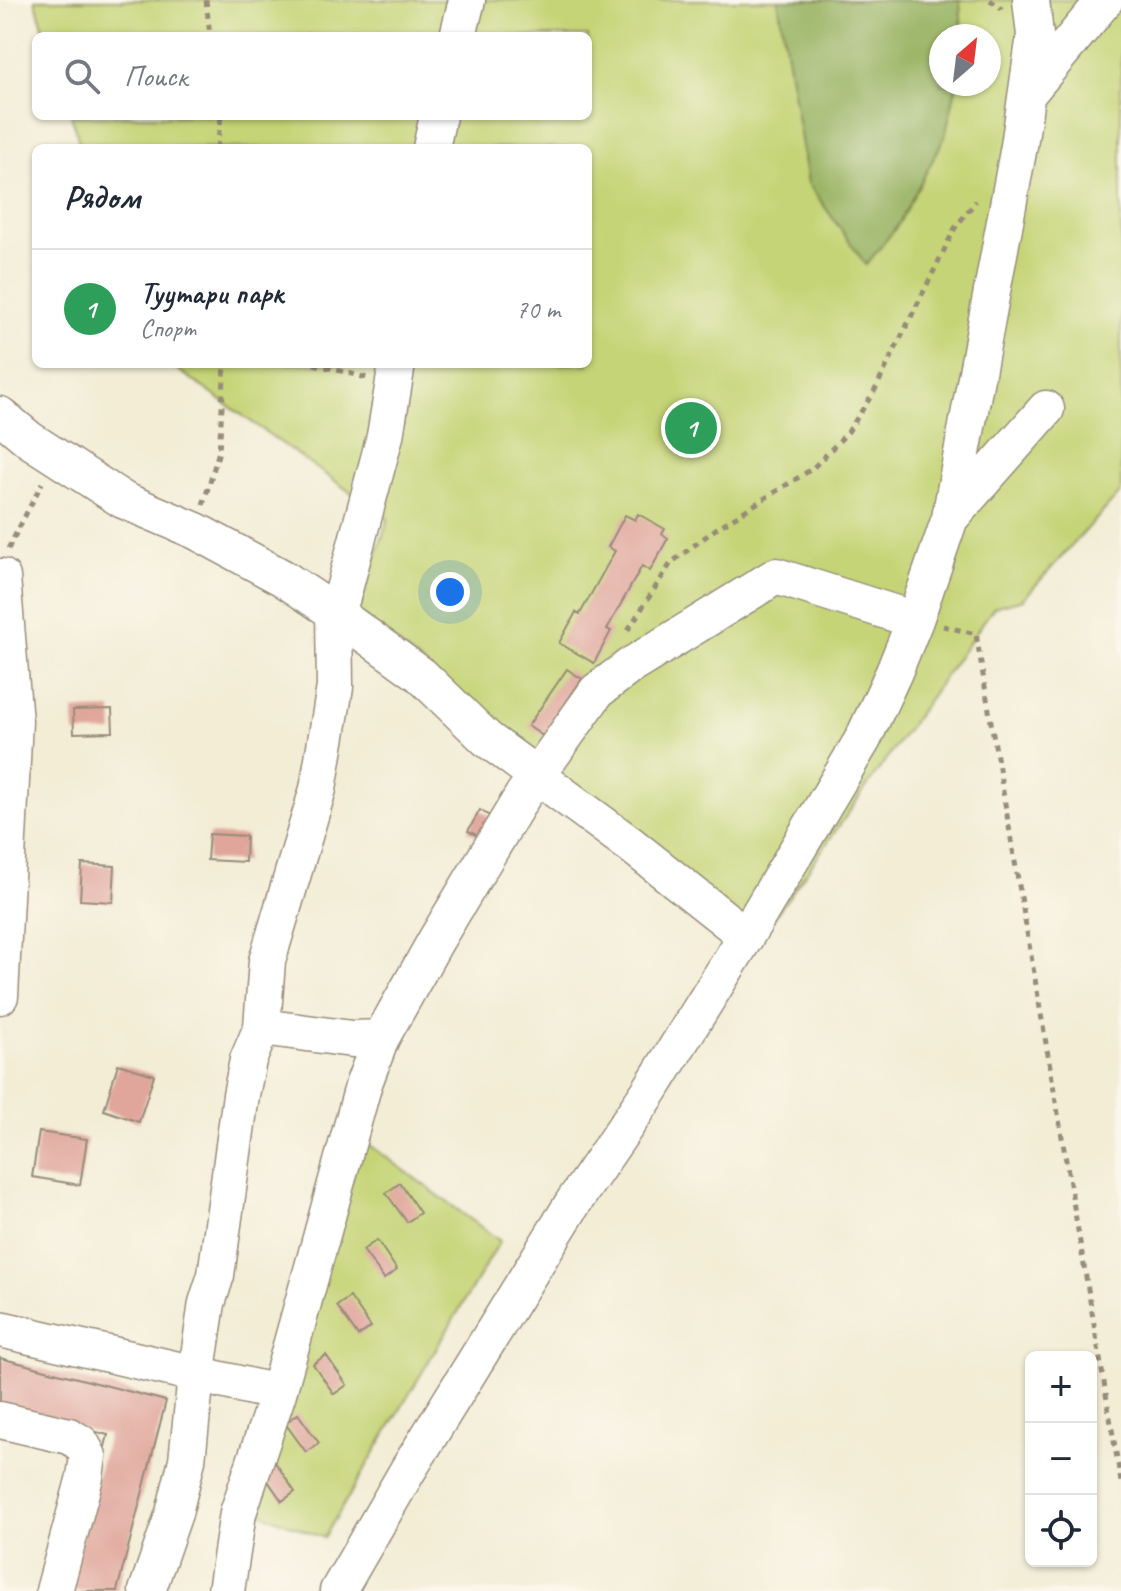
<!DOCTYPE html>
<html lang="ru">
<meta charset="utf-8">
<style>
:root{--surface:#fff;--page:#f2f2f3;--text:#1f2937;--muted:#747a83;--line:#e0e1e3;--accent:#1f6fb2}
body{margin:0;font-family:Caveat,sans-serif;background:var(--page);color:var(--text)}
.controls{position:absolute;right:24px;bottom:24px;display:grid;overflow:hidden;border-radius:12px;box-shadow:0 2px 6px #0004}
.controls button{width:72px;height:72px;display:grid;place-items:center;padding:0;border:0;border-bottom:2px solid var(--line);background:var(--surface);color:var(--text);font:40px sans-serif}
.compass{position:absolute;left:929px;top:24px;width:72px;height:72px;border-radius:50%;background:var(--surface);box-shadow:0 2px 6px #0004;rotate:28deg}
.you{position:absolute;left:450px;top:592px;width:28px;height:28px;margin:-20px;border:6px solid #fff;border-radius:50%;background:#1a73e8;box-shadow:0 0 0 12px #1a73e833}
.badge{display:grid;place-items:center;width:52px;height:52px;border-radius:50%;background:var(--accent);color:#fff;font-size:26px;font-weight:700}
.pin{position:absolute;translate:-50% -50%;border:4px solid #fff;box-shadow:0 2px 8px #0006}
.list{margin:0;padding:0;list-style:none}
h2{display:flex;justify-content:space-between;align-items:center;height:104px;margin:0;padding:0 32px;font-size:34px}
h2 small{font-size:26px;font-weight:400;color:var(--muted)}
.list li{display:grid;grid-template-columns:52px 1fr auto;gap:24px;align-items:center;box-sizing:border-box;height:120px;padding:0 32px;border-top:2px solid var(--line)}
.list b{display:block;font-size:30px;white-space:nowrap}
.list p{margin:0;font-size:26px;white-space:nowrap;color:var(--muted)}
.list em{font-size:26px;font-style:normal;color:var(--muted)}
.icon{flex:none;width:44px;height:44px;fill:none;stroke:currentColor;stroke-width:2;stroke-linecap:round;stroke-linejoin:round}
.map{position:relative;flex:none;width:1121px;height:1591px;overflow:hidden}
.search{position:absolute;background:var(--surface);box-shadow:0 2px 6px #0004;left:32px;top:32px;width:560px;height:88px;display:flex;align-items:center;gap:20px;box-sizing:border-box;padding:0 28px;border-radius:12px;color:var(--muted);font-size:30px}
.panel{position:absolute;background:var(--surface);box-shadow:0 2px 6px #0004;left:32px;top:144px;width:560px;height:224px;border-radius:12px}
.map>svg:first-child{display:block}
.green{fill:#c5d476;stroke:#807f4a;stroke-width:2;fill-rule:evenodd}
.forest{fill:#9cb667;stroke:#6c7042;stroke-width:2}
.building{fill:#e0a69b}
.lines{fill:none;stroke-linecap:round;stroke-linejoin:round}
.minor-casing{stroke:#978c7a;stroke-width:39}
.path{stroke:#978c7a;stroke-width:5;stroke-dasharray:6 6;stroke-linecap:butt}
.minor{stroke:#fff;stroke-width:36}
</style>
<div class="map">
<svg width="1121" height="1591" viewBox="0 0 1121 1591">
<rect width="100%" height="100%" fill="#fbf7ec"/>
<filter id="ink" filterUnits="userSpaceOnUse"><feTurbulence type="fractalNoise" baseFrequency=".0125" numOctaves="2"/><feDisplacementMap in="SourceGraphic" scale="16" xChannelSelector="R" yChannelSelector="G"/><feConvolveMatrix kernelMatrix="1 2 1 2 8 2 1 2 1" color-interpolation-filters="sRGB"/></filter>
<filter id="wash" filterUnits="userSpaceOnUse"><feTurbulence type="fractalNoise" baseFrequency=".006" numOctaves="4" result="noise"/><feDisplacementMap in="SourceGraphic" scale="32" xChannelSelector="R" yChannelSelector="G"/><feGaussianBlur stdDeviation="1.8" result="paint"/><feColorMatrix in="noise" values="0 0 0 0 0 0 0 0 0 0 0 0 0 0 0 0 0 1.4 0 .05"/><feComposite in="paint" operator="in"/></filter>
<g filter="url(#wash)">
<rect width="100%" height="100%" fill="#f3edd6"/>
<!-- green -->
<path class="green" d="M35 0H1121V492L1023 599 994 607 761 936 358 612 388 519 170 364H588V148H81L71 116H588V36H46ZM941 36H989V84H941Z
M359 1137 500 1241 324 1538 248 1508Z"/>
<!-- forest -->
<path class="forest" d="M778 0H960L962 36H941V84H957L945 137 898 225 866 265 808 183Z"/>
<g id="blocks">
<!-- building -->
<path class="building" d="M638 514 665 529 662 534 668 538 650 571 642 566 607 629 611 631 594 663 559 643 576 612 580 614 615 551 608 547 625 515 635 520Z
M567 669 582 679 543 736 528 726Z
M112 709 113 732 74 733 73 710Z
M480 810 491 817 480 837 468 831Z
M209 834 246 836 245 862 207 860Z
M82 864 115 866 113 902 80 900Z
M118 1064 154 1075 139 1122 104 1110Z
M39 1132 87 1139 80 1185 32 1177Z
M400 1183 420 1213 407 1222 386 1193Z
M377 1240 397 1270 384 1279 363 1250Z
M350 1297 371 1327 358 1336 337 1306Z
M326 1355 347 1385 334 1394 313 1364Z
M0 1358 166 1401 117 1591H67L108 1435 0 1407Z
M298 1414 319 1443 306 1452 285 1423Z
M275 1462 295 1492 282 1501 261 1471Z"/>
</g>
</g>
<g filter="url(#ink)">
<use href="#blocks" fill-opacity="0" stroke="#978c7a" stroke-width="2"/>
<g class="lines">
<!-- minor casing -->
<g class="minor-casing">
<path id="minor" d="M458 36 467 0
M1027 94 1105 0
M431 148 438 116
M0 415 30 440 123 500 196 531 283 578 334 612 421 675 487 739 631 845 746 936
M950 518 1046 409
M0 996 14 721 2 577
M262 1027 352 1039 381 1038
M0 1329 278 1393
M0 1420 69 1436 81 1443 88 1456 85 1477 54 1591
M147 1591 174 1513 187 1460 196 1376 207 1303 216 1275 241 1095 248 1060 262 1027 267 961 318 789 335 687 334 612 342 597 385 436 397 364
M226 1591 238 1513 278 1393 364 1083 381 1038 436 940 523 795 597 691 630 666 776 576 915 620
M338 1591 408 1470 573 1203 649 1092 746 936 863 739 894 672 915 620 950 518 1019 146 1035 35 1031 0"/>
</g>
<!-- path -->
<path class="path" d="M206 0 210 36
M990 0 1002 9
M217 148 221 116
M314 364 367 378
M203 505 219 451 225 364
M8 549 42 483
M943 626 976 634 1121 1482
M628 630 671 563 717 528 812 469 848 432 875 390 955 228 976 201"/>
<!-- minor -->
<use href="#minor" class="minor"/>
</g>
</g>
</svg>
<div class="controls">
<button>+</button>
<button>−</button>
<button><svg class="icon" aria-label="locate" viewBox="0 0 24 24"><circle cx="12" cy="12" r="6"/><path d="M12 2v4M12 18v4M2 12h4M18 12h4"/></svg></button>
</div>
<svg class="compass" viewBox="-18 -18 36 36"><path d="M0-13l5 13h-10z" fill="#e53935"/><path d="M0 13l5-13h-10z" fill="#747a83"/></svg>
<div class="you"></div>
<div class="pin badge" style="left:691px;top:428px;background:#2e9e5b">1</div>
<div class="search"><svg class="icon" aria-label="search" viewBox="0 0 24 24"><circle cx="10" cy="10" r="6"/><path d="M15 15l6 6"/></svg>Поиск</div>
<section class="panel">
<h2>Рядом<small></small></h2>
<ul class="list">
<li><span class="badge" style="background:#2e9e5b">1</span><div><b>Туутари парк</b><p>Спорт</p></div><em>70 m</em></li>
</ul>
</section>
</div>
